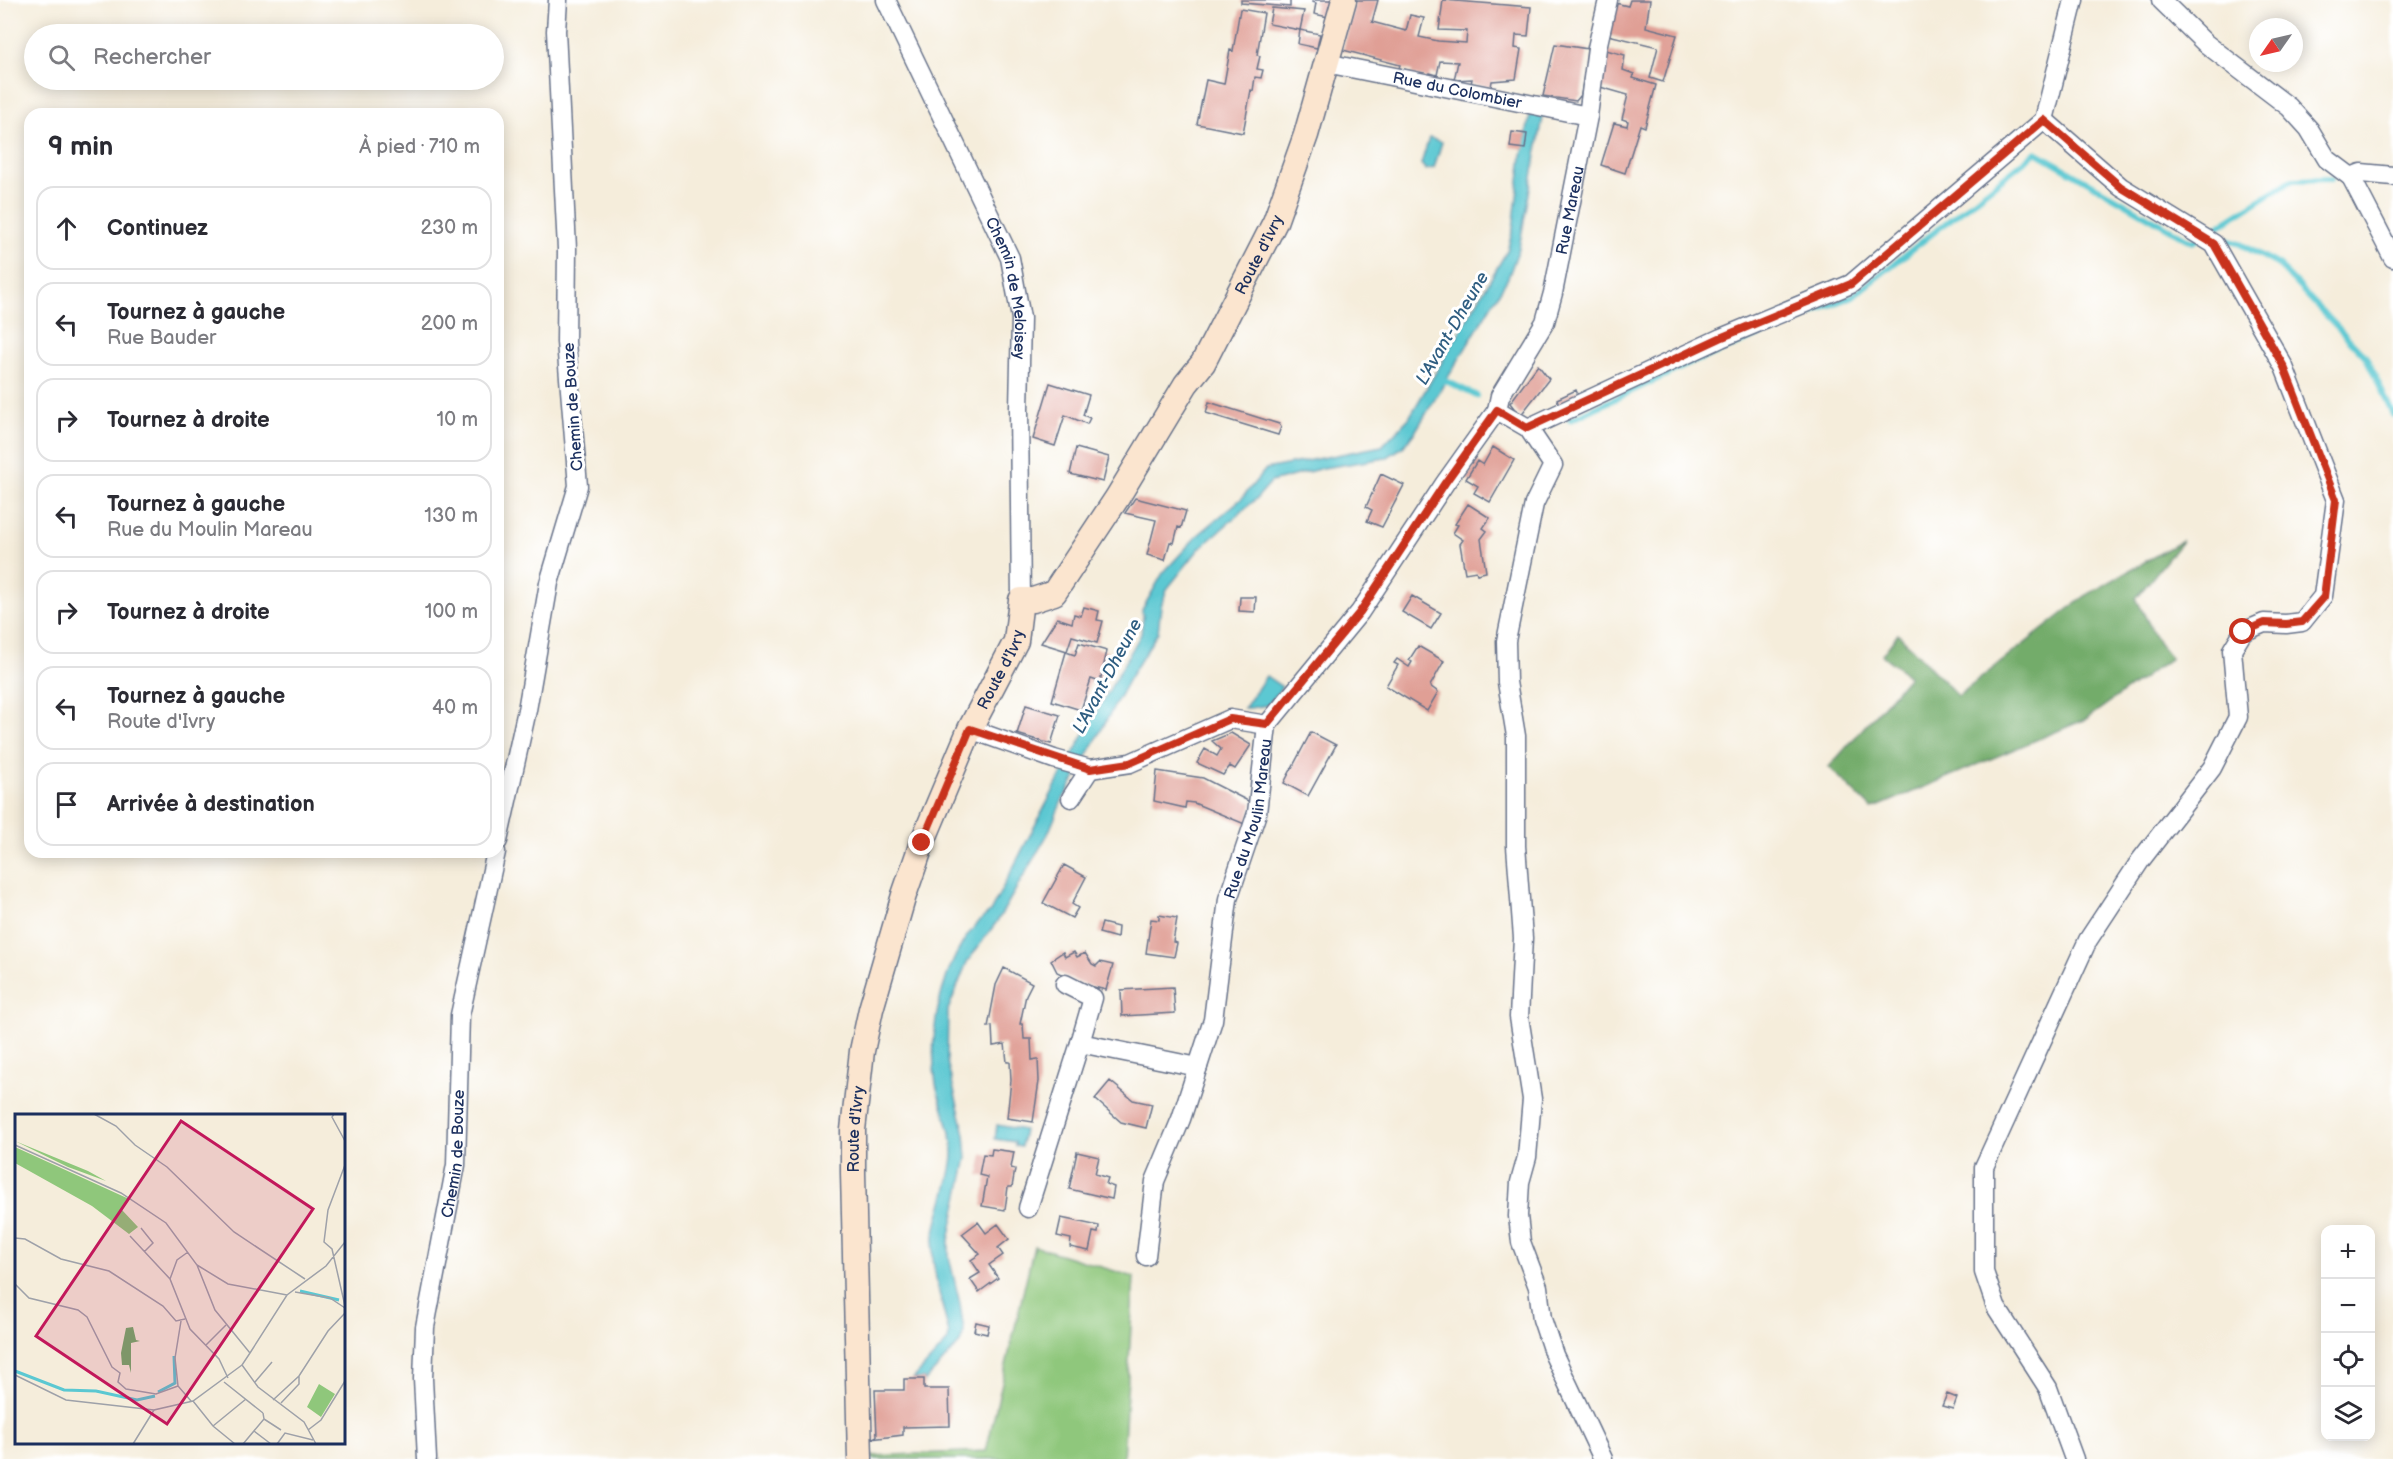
<!DOCTYPE html>
<html lang="fr">
<meta charset="utf-8">
<style>
:root{--surface:#fff;--page:#f2f2f3;--text:#2b2b33;--muted:#7c7c81;--line:#e1e1e2}
body{margin:0;font-family:"Balsamiq Sans",sans-serif;background:var(--page);color:var(--text)}
.controls{position:absolute;right:18px;bottom:18px;display:grid;overflow:hidden;border-radius:12px;box-shadow:0 3px 15px #0003}
.controls button{width:54px;height:54px;display:grid;place-items:center;padding:0;border:0;border-bottom:2px solid var(--line);background:var(--surface);color:var(--text);font:30px sans-serif}
.compass{position:absolute;left:2249px;top:18px;width:54px;height:54px;border-radius:50%;background:var(--surface);box-shadow:0 3px 15px #0003;rotate:236deg}
.stop{position:absolute;width:18px;height:18px;margin:-14px;border:4px solid #c8321e;border-radius:50%;background:#fff}
.stop.end{background:#c8321e;border-color:#fff;box-shadow:0 2px 6px #0008}
.list{margin:0;padding:0;list-style:none}
h2{display:flex;justify-content:space-between;align-items:center;height:78px;margin:0;padding:0 24px;font-size:26px}
h2 small{font-size:20px;font-weight:400;color:var(--muted)}
.list li{display:grid;grid-template-columns:39px 1fr auto;gap:18px;align-items:center;box-sizing:border-box;height:84px;margin:0 12px 12px;padding:0 12px;border:2px solid var(--line);border-radius:18px}
.list b{display:block;font-size:22px;white-space:nowrap}
.list p{margin:0;font-size:20px;white-space:nowrap;color:var(--muted)}
.list em{font-size:20px;font-style:normal;color:var(--muted)}
.icon{flex:none;width:33px;height:33px;fill:none;stroke:currentColor;stroke-width:2;stroke-linecap:round;stroke-linejoin:round}
.map{position:relative;flex:none;width:2393px;height:1459px;overflow:hidden}
.search{position:absolute;background:var(--surface);box-shadow:0 3px 15px #0003;left:24px;top:24px;width:480px;height:66px;display:flex;align-items:center;gap:15px;box-sizing:border-box;padding:0 21px;border-radius:33px;color:var(--muted);font-size:22px}
.panel{position:absolute;background:var(--surface);box-shadow:0 3px 15px #0003;left:24px;top:108px;width:480px;height:750px;border-radius:18px}
.map>svg:first-child{display:block}
.green{fill:#8fc77b;stroke:#557b6c;stroke-width:1.5}
.forest{fill:#73ac6b;stroke:#476e64;stroke-width:1.5}
.water{fill:#5bc8d2;stroke:#3b7c98;stroke-width:1.5}
.lines{fill:none;stroke-linecap:round;stroke-linejoin:round}
.stream{stroke:#5bc8d2;stroke-width:6}
.building{fill:#e09f95}
.minor-casing{stroke:#67728a;stroke-width:21}
.secondary-casing{stroke:#67728a;stroke-width:27}
.minor{stroke:#fff;stroke-width:18}
.secondary{stroke:#fbe5cf;stroke-width:24}
.route{stroke:#c8321e;stroke-width:8}
.labels{text-anchor:middle;stroke-width:6;stroke-linejoin:round;paint-order:stroke}
.street-label{font-size:16px;fill:#1b2f5e;stroke:#fff}
.water-label{font-size:18px;font-style:italic;fill:#2e5d81;stroke:#fff}
.inset-river{fill:none;stroke:#5bc8d2;stroke-width:3}
.inset-road{fill:none;stroke:#9ea1a9;stroke-width:1.5}
.view{fill:#c2185b;fill-opacity:0.15;stroke:#c2185b;stroke-width:3}
.inset-edge{fill:none;stroke:#1b2f5e;stroke-width:3}
</style>
<div class="map">
<svg width="2393" height="1459" viewBox="0 0 2393 1459">
<rect width="100%" height="100%" fill="#fff"/>
<filter id="ink" filterUnits="userSpaceOnUse"><feTurbulence type="fractalNoise" baseFrequency=".0167" numOctaves="2"/><feDisplacementMap in="SourceGraphic" scale="12" xChannelSelector="R" yChannelSelector="G"/><feConvolveMatrix kernelMatrix="1 2 1 2 8 2 1 2 1" color-interpolation-filters="sRGB"/></filter>
<filter id="wash" filterUnits="userSpaceOnUse"><feTurbulence type="fractalNoise" baseFrequency=".008" numOctaves="4" result="noise"/><feDisplacementMap in="SourceGraphic" scale="24" xChannelSelector="R" yChannelSelector="G"/><feGaussianBlur stdDeviation="1.35" result="paint"/><feColorMatrix in="noise" values="0 0 0 0 0 0 0 0 0 0 0 0 0 0 0 0 0 1.4 0 .05"/><feComposite in="paint" operator="in"/></filter>
<g filter="url(#wash)">
<rect width="100%" height="100%" fill="#f5eddb"/>
<!-- green -->
<path class="green" d="M1034 1246 1134 1277 1123 1459H873L872 1456 986 1451Z"/>
<!-- forest -->
<path class="forest" d="M2183 540 2136 598 2159 644 2171 658 2086 719 1872 809 1829 767 1909 676 1882 655 1898 634 1958 696 2085 596Z"/>
<!-- water -->
<path class="water" d="M1531 110 1544 112 1519 248 1508 278 1415 432 1403 447 1386 458 1323 468 1271 482 1256 499 1199 549 1167 589 1161 606 1158 632 1129 679 1085 760 1070 759 1141 634 1143 618 1142 610 1163 573 1197 536 1242 498 1266 469 1382 446 1409 418 1507 251 1513 229 1522 156Z
M1429 138 1442 142 1434 168 1426 170 1421 164Z
M1266 676 1282 687 1268 705 1244 709Z
M1064 770 1077 775 1061 803 1048 834 998 920 967 962 948 1010 947 1062 965 1134 967 1158 949 1240V1257L960 1304 964 1332 960 1343 924 1382V1379H913L948 1341 949 1334C944 1310 935 1283 933 1258 931 1224 951 1189 953 1155 954 1136 940 1103 936 1084 926 1030 945 946 990 912Z
M997 1125 1024 1130 1021 1147 1015 1146V1142L995 1139Z"/>
<g class="lines">
<!-- stream -->
<path class="stream" d="M2209 232 2292 180 2331 179
M2215 239 2221 238 2240 244 2277 264 2366 357 2393 415
M1440 378 1477 396
M1570 420 1691 363 1853 296 2036 152 2192 242 2198 239"/>
</g>
<g id="blocks">
<!-- building -->
<path class="building" d="M1241 0H1290V7L1241 3Z
M1313 0H1338L1333 18 1314 14 1316 3 1312 2Z
M1355 0H1378L1372 22 1406 31 1410 15 1424 18 1419 37 1438 41 1466 43 1467 31 1439 30 1443 0 1531 7 1528 36 1516 35 1515 48 1521 49 1516 79 1492 81 1491 87 1471 84 1472 79 1454 80 1458 62 1440 61 1437 75 1430 73 1429 79 1412 75V71L1399 68 1400 65 1343 50Z
M1630 0H1650L1646 27 1677 35 1663 82 1650 78 1658 47 1608 35 1615 3 1628 6Z
M1272 8 1304 11 1300 30 1269 24Z
M1240 9 1264 13 1257 55 1260 56 1257 69 1263 70 1261 78 1255 77 1253 91 1251 90 1243 133 1197 124 1206 80 1224 84 1230 50 1233 51Z
M1300 30 1320 34 1317 48 1298 44Z
M1555 44 1588 49 1581 95 1576 101 1543 96Z
M1606 50 1625 55 1623 70 1634 74 1633 78 1656 85 1645 127 1640 125 1625 173 1601 165 1614 123 1627 126 1628 121 1622 119 1628 95 1600 87Z
M1512 132 1527 134 1525 149 1510 147Z
M1538 365 1549 379 1520 416 1510 403Z
M1050 383 1089 395 1083 415 1090 418 1087 424 1065 415 1055 446 1033 439Z
M1576 390 1580 400 1561 409 1557 399Z
M1209 402 1279 424 1281 427 1278 435 1206 413Z
M1493 447 1514 460 1490 502 1474 493 1478 486 1466 479 1477 461 1483 465Z
M1076 448 1109 457 1103 482 1070 474Z
M1381 474 1404 485 1382 527 1367 521 1372 510 1366 507Z
M1135 498 1186 511 1181 528 1178 527 1174 543 1170 542 1165 560 1147 555 1156 520 1125 513Z
M1468 504 1490 518 1483 528 1487 531 1481 539 1486 572 1477 574 1476 571 1465 573 1460 544 1463 540 1453 533 1458 525 1455 524Z
M1412 596 1441 613 1431 629 1402 612Z
M1240 597H1256L1255 612 1239 611Z
M1084 607 1099 611 1097 620 1103 621 1097 643 1072 636 1067 651 1041 643 1057 618 1072 623 1074 614 1081 616Z
M1079 643 1107 651 1100 682 1091 679 1081 710 1052 701 1066 652 1075 655Z
M1418 646 1444 661 1430 686 1438 692 1427 711 1386 686 1398 665 1394 663 1397 659 1409 667 1412 662 1409 660Z
M1026 705 1060 715 1051 744 1017 734Z
M1311 732 1336 745 1308 796 1284 783Z
M1231 733 1251 745 1235 769 1230 766 1223 775 1197 763 1205 749 1217 756 1221 749 1212 741Z
M1157 771 1203 778 1252 803 1247 825 1194 803 1186 802 1185 808 1154 801Z
M1064 865 1086 877 1072 904 1078 908 1072 918 1043 903Z
M1159 915 1177 918 1173 942 1177 943 1174 957 1146 953 1151 919 1159 920Z
M1102 923 1118 927 1117 938 1099 933Z
M1063 952 1065 957 1074 952 1077 957 1085 953 1092 964 1096 966 1100 962 1113 965 1106 990 1082 984 1057 972 1051 960Z
M1004 968 1032 983 1026 995 1020 1024H1023L1024 1039H1031L1032 1060 1038 1059 1039 1081 1033 1122 1007 1118 1011 1080 1010 1062H1007L1005 1044 993 1046 992 1026 988 1027 996 985Z
M1173 987 1175 1013 1122 1016 1121 990Z
M1110 1081 1133 1100 1152 1104 1146 1128 1121 1122 1095 1099Z
M992 1149 1014 1152 1011 1168 1015 1169 1012 1187H1008L1005 1210 982 1206 987 1177 979 1175 983 1154 991 1155Z
M1077 1152 1099 1157 1095 1174 1108 1178 1106 1184 1114 1187 1112 1199 1069 1189Z
M1061 1218 1099 1226 1098 1233 1093 1232 1089 1251 1070 1247 1071 1239 1057 1236Z
M978 1222 986 1233 998 1224 1009 1239 998 1248 1003 1255 989 1265 998 1278 979 1292 970 1279 980 1273 971 1260 980 1254 962 1234Z
M976 1322 989 1325 987 1334 974 1331Z
M904 1379H924V1389H949L950 1426 903 1427V1435L871 1439 877 1436 875 1390H904Z
M1947 1394 1957 1398 1953 1409 1942 1406Z"/>
</g>
</g>
<g filter="url(#ink)">
<use href="#blocks" fill-opacity="0" stroke="#67728a" stroke-width="1.5"/>
<g class="lines">
<!-- minor casing -->
<g class="minor-casing">
<g id="minor">
<path id="s1" d="M886 0 1010 258 1021 318 1019 409 1021 600"/>
<path d="M2161 0 2205 43 2289 107 2309 129 2327 159 2351 177 2361 173 2393 176"/>
<path id="s2" d="M1326 63 1588 116"/>
<path d="M2044 120 2121 187 2214 244 2284 367 2336 500 2323 596 2302 622 2286 624 2264 623 2243 632 2232 650 2238 717 2212 768 2140 861 2088 940 1984 1167V1272L1996 1307 2048 1388 2074 1459"/>
<path d="M2351 177 2393 258"/>
<path d="M1497 410 1528 428 1553 465 1534 504 1506 641 1507 682 1516 736V846L1523 938 1519 1017 1532 1099 1527 1157 1520 1182 1518 1216 1521 1242 1538 1287 1542 1319 1554 1355 1603 1459"/>
<path d="M1528 428 1721 338 1851 284 2044 120 2074 0"/>
<path d="M970 729 1054 759 1090 769 1130 763 1230 719 1267 725"/>
<path d="M1071 798 1090 769"/>
<path d="M498 841 527 710 549 583 578 486 566 342 567 249 556 31 558 0"/>
<path d="M1065 984 1093 998 1080 1043"/>
<path d="M1028 1208 1080 1043 1198 1067"/>
<path id="s3" d="M1146 1256 1155 1181 1181 1119 1213 1020 1228 899 1257 813 1267 725 1360 612 1445 483 1497 410 1500 396 1545 322 1553 293 1588 116 1597 48 1608 0"/>
<path id="s4" d="M427 1459 423 1379 425 1327 456 1165 460 1015 496 852"/>
</g>
</g>
<!-- secondary casing -->
<g class="secondary-casing">
<g id="secondary">
<path id="s5" d="M860 1459 853 1173V1130L862 1051 871 1009 904 895 922 843 970 729 1016 641 1021 600H1033L1054 593 1117 498 1186 384 1203 363 1275 222 1306 135 1344 0"/>
</g>
</g>
<!-- minor -->
<use href="#minor" class="minor"/>
<!-- secondary -->
<use href="#secondary" class="secondary"/>
</g>
</g>
<g class="lines" filter="url(#ink)">
<!-- route -->
<path class="route" d="M922 843 970 729 1090 769 1130 763 1230 719 1267 724 1360 612 1445 483 1497 410 1527 428 1720 338 1851 284 2044 120 2121 187 2214 244 2284 367 2336 500 2324 597 2302 622 2286 624 2264 623 2243 632"/>
</g>
<g class="labels">
<!-- street labels -->
<g class="street-label">
<text dy="6" stroke="none"><textPath href="#s2" startOffset="134">Rue du Colombier</textPath></text>
<text dy="6" stroke="none"><textPath href="#s3" startOffset="1154">Rue Mareau</textPath></text>
<text dy="6" stroke="none"><textPath href="#s5" startOffset="1320">Route d'Ivry</textPath></text>
<text dy="6" stroke="none"><textPath href="#s1" startOffset="315">Chemin de Meloisey</textPath></text>
<text transform="translate(572 407) rotate(-94)" y="6">Chemin de Bouze</text>
<text dy="6" stroke="none"><textPath href="#s5" startOffset="816">Route d'Ivry</textPath></text>
<text dy="6" stroke="none"><textPath href="#s3" startOffset="452">Rue du Moulin Mareau</textPath></text>
<text dy="6" stroke="none"><textPath href="#s5" startOffset="330">Route d'Ivry</textPath></text>
<text dy="6" stroke="none"><textPath href="#s4" startOffset="308">Chemin de Bouze</textPath></text>
</g>
<!-- water labels -->
<g class="water-label">
<text transform="translate(1452 328) rotate(-60)" y="6">L'Avant-Dheune</text>
<text transform="translate(1107 676) rotate(-62)" y="6">L'Avant-Dheune</text>
</g>
</g>
<!-- overview -->
<g transform="translate(15 1114)">
<rect width="330" height="330" fill="#f5eddb"/>
<path d="M0 27 73 57 91 67 53 53ZM0 33 114 85 107 96 123 113 114 120 77 92 0 49ZM304 270 320 280 306 303 292 293Z" fill="#8fc77b"/>
<path d="M118 213 121 226 125 227 116 229V259L114 251H107L106 239 111 214Z" fill="#73ac6b"/>
<path class="inset-river" d="M285 177 324 186M0 257 49 276 81 277 122 286 140 282M143 278 160 269 159 242"/>
<path class="inset-road" d="M79 0 101 12 120 31 152 53 219 118 290 165M319 0 317 3 330 27M0 31 106 79 151 109 182 151 200 196 235 239 227 251 243 273 289 308 301 330M330 51 313 96 309 128 317 135 330 192M126 114 138 129 129 138M115 122 155 165 175 215 204 245 213 264M0 124 10 125 46 145 94 157 148 192 161 207 170 205M182 151 213 170 272 181M155 165 162 146 173 138M0 170 14 184 63 196 72 203 97 253 105 259 103 268 111 275 141 280 163 272M280 178 315 184 330 194M166 207 160 244 163 272 176 287M191 231 211 211M235 239 272 181 311 152 330 128M0 261 51 286 139 296M209 268 248 299M240 268 257 248M258 286 284 262 313 217 330 199M178 287 198 312 220 330M266 289 284 270V262M249 305 266 316M198 312 231 285M293 316 306 306 330 267M239 317 256 330M118 330 139 296 178 287 227 251M228 330 249 305 248 299M262 330 270 319 298 326"/>
<path class="view" d="M166 7 298 95 152 310 21 222Z"/>
<rect width="330" height="330" class="inset-edge"/>
</g>
</svg>
<div class="controls">
<button>+</button>
<button>−</button>
<button><svg class="icon" aria-label="locate" viewBox="0 0 24 24"><circle cx="12" cy="12" r="6"/><path d="M12 2v4M12 18v4M2 12h4M18 12h4"/></svg></button>
<button><svg class="icon" aria-label="layers" viewBox="0 0 24 24"><path d="M12 4l9 5-9 5-9-5zM3 14l9 5 9-5"/></svg></button>
</div>
<svg class="compass" viewBox="-18 -18 36 36"><path d="M0-13l5 13h-10z" fill="#e53935"/><path d="M0 13l5-13h-10z" fill="#7c7c81"/></svg>
<div class="stop" style="left:2243px;top:632px"></div>
<div class="stop end" style="left:922px;top:843px"></div>
<div class="search"><svg class="icon" aria-label="search" viewBox="0 0 24 24"><circle cx="10" cy="10" r="6"/><path d="M15 15l6 6"/></svg>Rechercher</div>
<section class="panel">
<h2>9 min<small>À pied · 710 m</small></h2>
<ul class="list">
<li><svg class="icon" aria-label="ahead" viewBox="0 0 24 24"><path d="M12 20V5M6 11l6-6 6 6"/></svg><div><b>Continuez</b></div><em>230 m</em></li>
<li><svg class="icon" aria-label="left" viewBox="0 0 24 24"><path d="M17 20v-9H6M10 6l-5 5 5 5"/></svg><div><b>Tournez à gauche</b><p>Rue Bauder</p></div><em>200 m</em></li>
<li><svg class="icon" aria-label="right" viewBox="0 0 24 24"><path d="M7 20v-9h11M14 6l5 5-5 5"/></svg><div><b>Tournez à droite</b></div><em>10 m</em></li>
<li><svg class="icon" aria-label="left" viewBox="0 0 24 24"><path d="M17 20v-9H6M10 6l-5 5 5 5"/></svg><div><b>Tournez à gauche</b><p>Rue du Moulin Mareau</p></div><em>130 m</em></li>
<li><svg class="icon" aria-label="right" viewBox="0 0 24 24"><path d="M7 20v-9h11M14 6l5 5-5 5"/></svg><div><b>Tournez à droite</b></div><em>100 m</em></li>
<li><svg class="icon" aria-label="left" viewBox="0 0 24 24"><path d="M17 20v-9H6M10 6l-5 5 5 5"/></svg><div><b>Tournez à gauche</b><p>Route d'Ivry</p></div><em>40 m</em></li>
<li><svg class="icon" aria-label="arrive" viewBox="0 0 24 24"><path d="M6 21V4h12l-3 4 3 4H6"/></svg><div><b>Arrivée à destination</b></div></li>
</ul>
</section>
</div>
